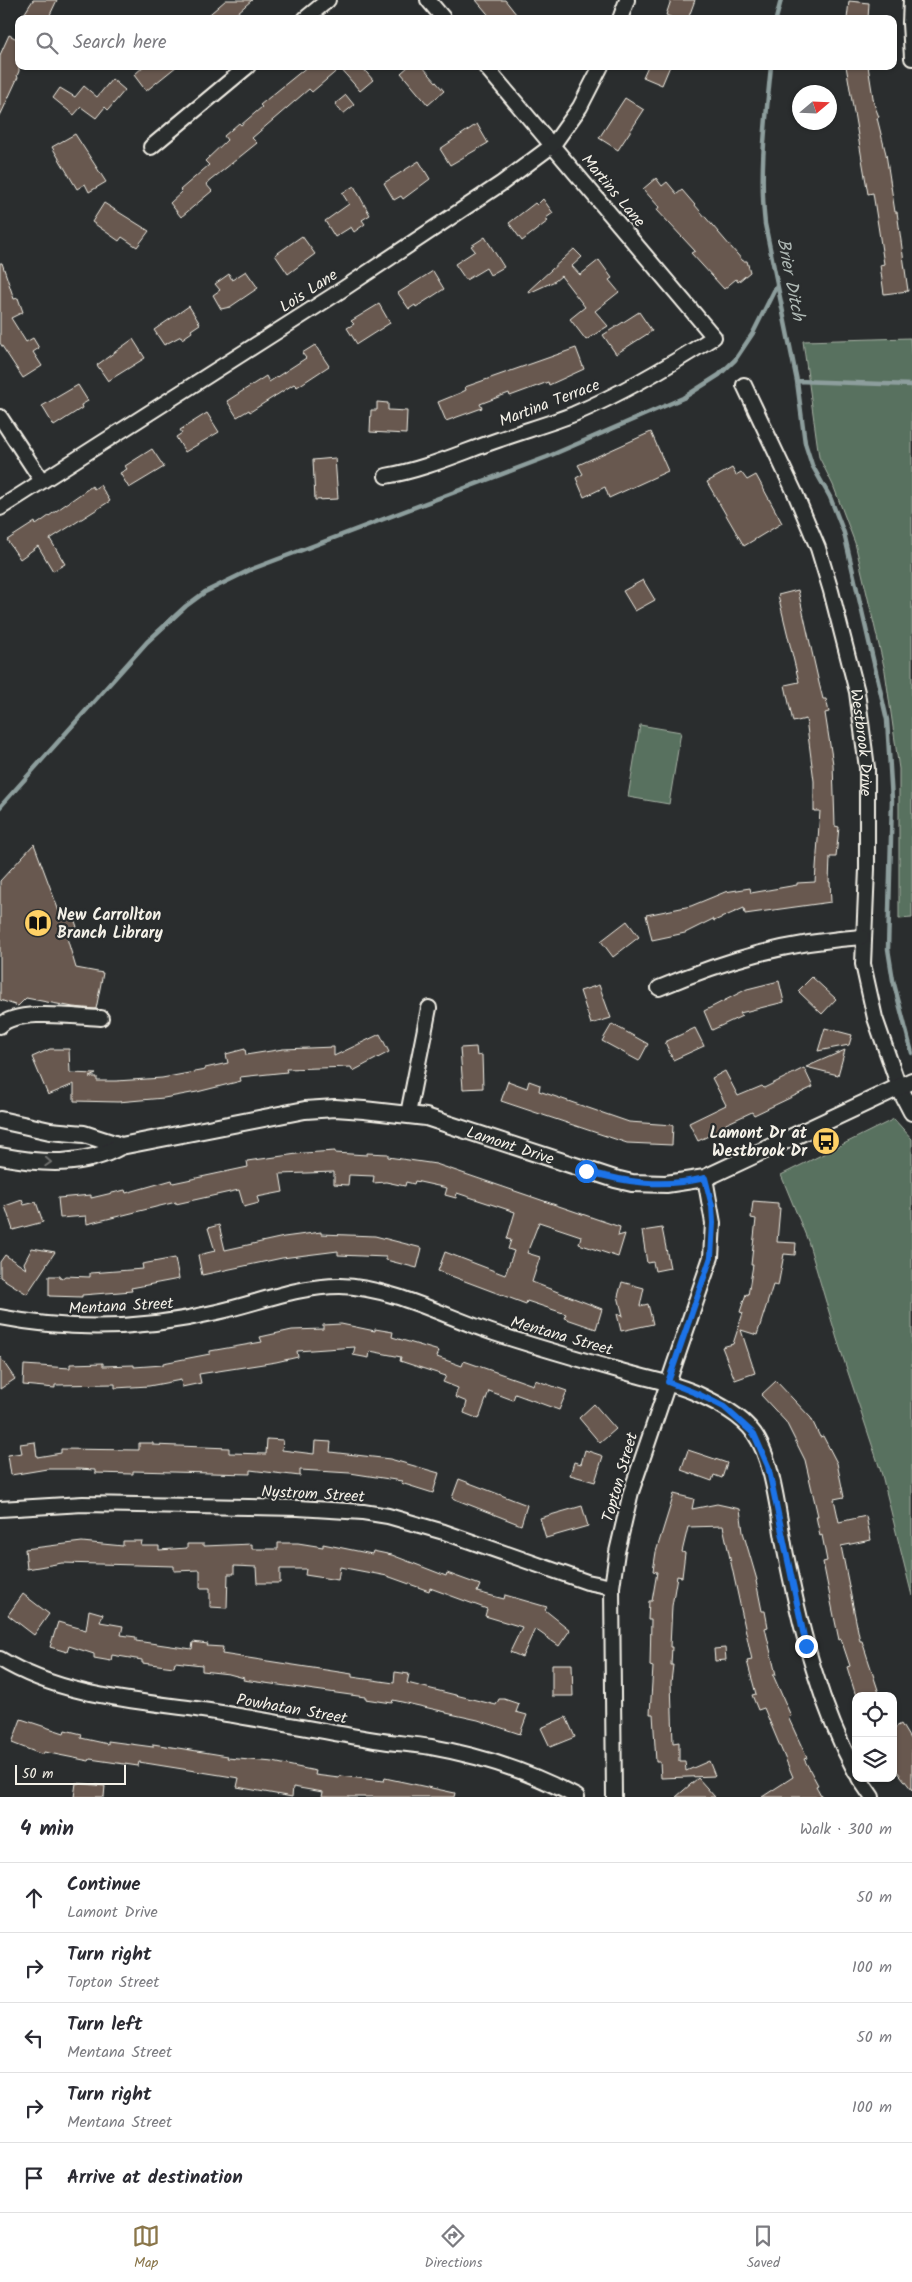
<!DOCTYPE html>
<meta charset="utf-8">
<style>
:root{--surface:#fff;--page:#f7f7f7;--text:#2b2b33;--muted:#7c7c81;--line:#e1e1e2;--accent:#8a764a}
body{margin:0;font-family:Kalam,sans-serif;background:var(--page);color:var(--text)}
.controls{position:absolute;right:15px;bottom:15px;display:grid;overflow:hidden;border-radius:10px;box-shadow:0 1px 4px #0004}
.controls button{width:45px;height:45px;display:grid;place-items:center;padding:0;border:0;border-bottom:1px solid var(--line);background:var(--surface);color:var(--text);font:25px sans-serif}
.compass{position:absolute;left:792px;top:85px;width:45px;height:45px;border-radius:50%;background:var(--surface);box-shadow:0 1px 4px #0004;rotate:71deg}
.scale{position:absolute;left:15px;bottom:12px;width:111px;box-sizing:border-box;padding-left:5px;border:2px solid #f4f1e8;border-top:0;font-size:14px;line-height:18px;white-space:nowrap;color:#f4f1e8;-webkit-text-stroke:4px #2a2d2e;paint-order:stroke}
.stop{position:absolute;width:15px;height:15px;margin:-11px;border:4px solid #1a73e8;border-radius:50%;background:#fff}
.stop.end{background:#1a73e8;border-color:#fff;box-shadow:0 1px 5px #0008}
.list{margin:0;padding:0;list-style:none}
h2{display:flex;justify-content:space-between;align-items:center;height:65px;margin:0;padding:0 20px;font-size:21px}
h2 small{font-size:16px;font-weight:400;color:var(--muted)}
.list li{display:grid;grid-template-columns:32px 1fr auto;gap:15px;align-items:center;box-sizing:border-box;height:70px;padding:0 20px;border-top:1px solid var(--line)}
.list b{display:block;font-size:19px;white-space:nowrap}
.list p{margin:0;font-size:16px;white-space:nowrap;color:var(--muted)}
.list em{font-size:16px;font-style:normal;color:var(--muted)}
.icon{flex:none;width:28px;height:28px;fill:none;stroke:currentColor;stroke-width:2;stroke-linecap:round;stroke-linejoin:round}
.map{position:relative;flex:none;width:912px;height:1797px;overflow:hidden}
.search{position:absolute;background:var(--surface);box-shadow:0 1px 4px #0004;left:15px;right:15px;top:15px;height:55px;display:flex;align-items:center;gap:12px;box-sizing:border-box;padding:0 18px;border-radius:10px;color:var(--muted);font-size:19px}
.sheet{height:415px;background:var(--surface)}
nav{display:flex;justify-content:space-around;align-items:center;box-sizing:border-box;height:70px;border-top:1px solid var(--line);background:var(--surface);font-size:14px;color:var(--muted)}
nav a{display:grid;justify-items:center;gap:2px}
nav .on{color:var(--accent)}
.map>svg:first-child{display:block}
.green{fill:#58715f;stroke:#a6b1a4}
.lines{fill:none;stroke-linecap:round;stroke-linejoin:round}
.stream{stroke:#8d9e9d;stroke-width:4.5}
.building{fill:#68594f;stroke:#f4f1e8}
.minor-casing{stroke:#f4f1e8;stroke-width:18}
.tertiary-casing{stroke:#f4f1e8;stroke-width:20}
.minor{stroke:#2a2d2e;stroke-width:14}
.tertiary{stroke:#2a2d2e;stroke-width:16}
.oneway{stroke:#71726f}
.route{stroke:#1a73e8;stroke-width:6}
.labels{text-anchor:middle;stroke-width:4.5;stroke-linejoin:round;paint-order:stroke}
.street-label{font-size:16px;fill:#f4f1e8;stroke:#2a2d2e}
.poi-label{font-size:16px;font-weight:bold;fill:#f4f1e8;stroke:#2a2d2e;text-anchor:start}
.water-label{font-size:18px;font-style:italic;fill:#b0bab6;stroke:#2a2d2e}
</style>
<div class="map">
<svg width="912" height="1797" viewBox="0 0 912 1797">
<rect width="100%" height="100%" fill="#2a2d2e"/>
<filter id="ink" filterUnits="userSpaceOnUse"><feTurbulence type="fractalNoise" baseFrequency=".02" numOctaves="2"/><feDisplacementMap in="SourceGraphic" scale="10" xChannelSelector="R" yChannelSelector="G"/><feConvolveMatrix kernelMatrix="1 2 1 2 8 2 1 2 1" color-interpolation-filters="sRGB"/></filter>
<g filter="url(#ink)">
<!-- green -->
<path class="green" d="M910 338 912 362V918L899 919V769L885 671 855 543 833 485 819 457 803 341Z
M640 725 681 732 669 804 628 797Z
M894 1119 912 1139V1596L882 1475 837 1339 808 1241 781 1175Z"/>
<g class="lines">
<!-- stream -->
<path class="stream" d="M776 19 781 0
M771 66C766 119 759 171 765 224L797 381 912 385
M797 381 805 443 812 465 830 497 844 533 887 720 892 800 888 949 893 980 912 1053
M0 807 147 642 186 606 205 592 252 569 547 457 683 398 719 375 735 360 753 333 777 285"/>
</g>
<!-- building -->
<path class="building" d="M33 0H57L48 19H21Z
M226 0H252L230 19H204Z
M476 0H505L520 19H492Z
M671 0H695L688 19H675L666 15Z
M849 1 869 3 868 19H847Z
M9 35 19 40V71L17 76 18 77 0 116V55Z
M144 66H177L146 91 134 75Z
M308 66H361L373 80 360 91 340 68 312 92 309 89 252 138 257 143 206 184 212 191 181 217 170 203 182 192 180 190 209 165 205 161 227 140 224 136 239 123 241 125 262 107 260 105Z
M409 66H422L444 91 428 105 401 73Z
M648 66H670L662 85 643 77Z
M846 66H868L874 104 879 117 877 118 886 154 895 212H897L908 291 884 294 880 265 884 264 873 193 868 194Z
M112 79 125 90 108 110 105 107 96 118 81 107 74 115 53 98 60 88 75 97 84 86 97 97Z
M346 95 354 105 343 114 335 104Z
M625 98 644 110 618 150 599 138Z
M477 124 488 143 450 165 440 149Z
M75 134 106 182 89 192 85 184 77 189 52 147Z
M419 161 430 179 403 199 401 196 394 200 384 183Z
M656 178 662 186 667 182 677 194 682 190 743 261H747L750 272 738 282 736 279 724 289 691 253 695 251 657 210 659 207 643 189Z
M354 186 370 215 362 220 365 224 354 232 351 227 335 237 325 221 349 204 342 193Z
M543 199 553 213 546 218 548 221 522 241 509 223 535 203 537 205Z
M104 203 149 231 137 247 122 237 119 241 92 222Z
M302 236 315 254 288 274 275 255Z
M485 237 504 267 490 275 486 268 466 280 455 264 475 251 471 246Z
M574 249 582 257 572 266 580 275 599 260 612 278 609 280 619 292 595 311 608 326 586 340 570 319 585 307 561 276 555 281 529 293 528 291Z
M0 263H2L14 299 18 298 23 312 11 318 26 342 33 338 39 348 33 352 42 366 23 378 0 343Z
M246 271 258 288 230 307 221 309 213 295 220 290 215 284 229 274 232 280Z
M433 271 444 289 416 307 415 305 409 309 398 293Z
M379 304 390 323 357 344 347 328 354 324 351 321Z
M189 306 200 324 191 330 192 332 182 339 181 336 164 345 154 330Z
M639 312 652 331 616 354 603 335Z
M133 339 145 358 108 381 97 365Z
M315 345 329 366 297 387 294 384 250 412 249 410 237 417 227 401 266 376 269 382 306 358 302 353Z
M576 348 584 369 549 385 548 382 510 396 509 393 480 404 482 408 446 421 438 402 460 393 466 390 465 387Z
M78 385 88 401 81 405 82 408 54 426 42 406Z
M377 402 388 403V410L407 411 406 434 370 432 371 410H377Z
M207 413 219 432 185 452 176 437 182 433 180 430Z
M651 432 668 471 609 498 605 487 584 497 576 478 583 474 578 465Z
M152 449 164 467 129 488 120 473 127 469 125 466Z
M335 458 338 499 315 500 313 460Z
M732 468 736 475 741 472 747 480 756 475 782 523 744 546 707 482Z
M100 485 110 501 50 539 65 564 53 571 38 546 20 559 7 540 35 522 36 525 92 486 94 489Z
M643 580 655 600 635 611 623 591Z
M798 590 819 683 823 699H826L829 712 825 713 833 764 835 826 839 827 836 857H830L829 882H830L831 902 745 914 744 908 714 921 713 919 685 933 652 940 646 915 691 906 725 892 750 888 751 893 797 885V883L815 882 820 811H814V781L806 719 793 722 785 685 799 682 778 595Z
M34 844 60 914 74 918 77 927 67 938 76 968 103 973 96 1009 73 1007 26 998 18 1006 0 1000V881Z
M627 921 639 937 613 957 601 941Z
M812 977 836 999 822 1014 798 991Z
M779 981 784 1002 740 1013 742 1016 712 1030 704 1011 747 989Z
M599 985 611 1018 591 1024 580 991Z
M612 1024 648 1044 639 1061 602 1041Z
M695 1028 704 1046 673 1060 665 1042Z
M825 1028 852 1035 849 1045 818 1051Z
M380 1034 389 1052 353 1071 351 1067 286 1069 287 1072 240 1077 241 1081 197 1092 164 1098 118 1102 74 1101V1084L48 1095 32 1057 50 1049H69L70 1073 96 1074 89 1077H97V1081H116L162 1078 205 1070V1068L228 1063 226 1054 245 1049 246 1055 283 1049 334 1047V1056Z
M476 1047 477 1056 482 1055 483 1088 463 1089 460 1048Z
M845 1050 838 1075 806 1067Z
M804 1068 813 1087 754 1115 752 1112 726 1124 727 1127 698 1141 689 1123 726 1105 712 1078 725 1071 738 1096 762 1086 764 1088Z
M508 1081 527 1088 529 1081 540 1085 539 1091 629 1122 673 1125 672 1145 627 1143 501 1101Z
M335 1151V1153L367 1155V1153L388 1154V1157L436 1164 620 1227 618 1236 625 1234 618 1257 579 1244 581 1236 539 1222 527 1253 540 1257 532 1282 602 1309 596 1329 564 1318 566 1314 527 1301 526 1304 438 1271 445 1252 505 1275 514 1251 508 1249 511 1240 507 1239 515 1212 457 1193 456 1198 445 1195 447 1188 415 1181 414 1184 406 1182 405 1186 386 1182 373 1183 374 1176 349 1175 348 1185 334 1184V1172L280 1174 283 1192 257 1197 259 1203 244 1207 239 1190 176 1204V1202L87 1224 86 1216 60 1218 58 1198 91 1195V1198L125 1190 126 1193 172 1180 173 1183 248 1167 247 1161 304 1153Z
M22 1200 24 1205 36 1202 43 1222 13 1230 5 1206Z
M753 1201 778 1203V1208H780L777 1242 796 1243 795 1255 784 1254 778 1286 773 1285 757 1335 741 1330 755 1373 735 1380 722 1347 733 1344 743 1313 740 1312 746 1294 748 1295 753 1265H751L756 1219 751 1218Z
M219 1225 225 1250 284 1237 321 1232V1234L375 1236 422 1248 417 1268 386 1260V1257L338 1255V1251L282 1258 202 1275 198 1255 215 1251 208 1228Z
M662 1228 670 1268 655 1271 653 1262 647 1263 642 1231Z
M32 1248 55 1252 27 1294 0 1277V1262L5 1255 26 1269 24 1263Z
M175 1258 179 1279 131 1288 132 1291 82 1295V1297L49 1296V1276H60L61 1279 65 1276 90 1277V1273L143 1269 142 1264Z
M622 1282 644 1288 640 1306 648 1304 653 1324 621 1331 617 1314 623 1316 618 1296Z
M341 1324 375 1331V1329L393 1332 392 1337 439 1351 437 1357 462 1366 464 1361 533 1385 535 1380 567 1391 559 1410 515 1394 513 1400 489 1391 479 1419 464 1413 467 1402 455 1397 458 1388 443 1382 446 1376 400 1361 401 1357 370 1351 369 1358 353 1355 355 1347 297 1351 298 1357 276 1362 199 1374 201 1383 182 1387 181 1380 149 1386 115 1388V1384L55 1385V1388L23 1385 24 1365 70 1368V1364L103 1363V1366L134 1365V1367L163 1365V1363L210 1354V1351L262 1342 260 1337 292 1330 323 1329V1325Z
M0 1357 15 1379 0 1389Z
M776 1381 811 1418 820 1437 823 1436 837 1463 844 1497 834 1499 839 1522 866 1516 871 1540 841 1546 860 1641H862L880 1696H856L847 1667 850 1666 841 1639 839 1640 831 1602 823 1562 827 1561 822 1535 820 1536 816 1516H818L805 1460 786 1422 761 1395Z
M594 1404 616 1429 600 1443 579 1418Z
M267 1439 283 1440 282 1450 314 1454 315 1441 331 1442 330 1452 390 1459 439 1473 433 1493 401 1483 402 1481 350 1473 300 1470V1476L250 1470V1474L133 1471V1474L95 1473V1470L78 1469H47L11 1475 8 1455 22 1453 20 1444 35 1442 37 1457 61 1453V1449L139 1450V1443H153V1445L229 1448V1453L266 1454Z
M585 1450 603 1456 595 1482 570 1475 574 1462 581 1464Z
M688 1450 727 1463 722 1478 714 1475 712 1481 681 1470Z
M459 1479 527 1505 521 1525 452 1498Z
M674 1494 694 1499 692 1509 717 1504 740 1509 743 1532 757 1580 756 1581 762 1611H765L768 1627 765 1628 776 1675H773L791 1716 788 1717 807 1758 804 1759 818 1785 816 1786 822 1797H762L793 1777 764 1708 758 1710 752 1695 756 1694 747 1661 752 1660 723 1526 688 1527 682 1552 685 1553 682 1577 677 1576 672 1606 670 1647H672L671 1665H673L671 1682 673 1743 679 1742V1761H685L686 1771 709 1761 715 1776 661 1778 660 1762H656L653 1714H650L653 1667 650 1666 651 1620H648L649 1601H652L657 1572 653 1571 656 1552Z
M582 1506 588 1526 546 1538 540 1518Z
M123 1541H142L141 1546H159V1550L187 1548V1544H204V1546L252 1544V1549H278V1543H298L323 1547V1544L372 1554 373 1551 392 1555 446 1576 447 1573 480 1585 477 1592 504 1599 505 1595 547 1607 545 1610 570 1630 559 1646 535 1629 522 1657 510 1652 522 1627 485 1616 487 1609 430 1588 429 1591 387 1576 340 1567 338 1580 305 1575 306 1569H280V1583H257L256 1567 234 1566V1574H228L227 1608 210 1607V1588H200V1570L174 1571V1566L62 1563 27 1569 25 1549 82 1542 123 1546Z
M23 1594 49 1614 34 1635 8 1615Z
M89 1610 103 1614 100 1622 123 1626 121 1635 136 1637V1641L192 1649 193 1642 208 1644 207 1646 223 1647 222 1654 352 1674V1677L394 1683 395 1672 409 1674 407 1683 496 1705 499 1699H504L519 1704 516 1712 527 1715 520 1734 478 1720 446 1713V1712L393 1700 392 1703 365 1699V1697L243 1680 244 1678 229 1674 202 1671V1665L175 1662 174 1667 142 1663V1660L112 1655 111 1661 94 1658V1654L69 1646 67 1652 50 1647 58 1622 86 1630Z
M725 1648 726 1660 715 1661 714 1649Z
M552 1664H572L573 1696H552Z
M566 1717 575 1737 550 1747 541 1728Z
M21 1719 64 1733 65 1730 82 1734 81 1738 108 1744V1741L153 1747V1744L228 1756 227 1758 273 1762 316 1771 315 1775 339 1778 340 1776 384 1781 385 1778 455 1793 454 1797H322L323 1792 293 1787 292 1797 237 1787 239 1778 139 1762 138 1766 90 1759 89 1761 44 1752 43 1755 12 1743Z
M901 1724 912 1742V1790L893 1766V1729Z
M698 1778 715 1797H676Z
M76 1783 105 1786 104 1797H74Z"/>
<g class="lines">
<!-- minor casing -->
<g class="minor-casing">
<g id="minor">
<path d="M428 0 444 19"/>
<path d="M911 0 910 23 912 58"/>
<path d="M305 19 328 0"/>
<path d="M620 19 627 0"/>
<path d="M151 147 248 66"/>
<path id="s1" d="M744 385 795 493 818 548 831 591 857 692 867 768V869L863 964 875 1018 899 1087"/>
<path d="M0 417 42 481"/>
<path d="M386 476C426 469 460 453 498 440 523 431 549 424 574 414 623 393 669 366 714 337L485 66"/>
<path d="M0 508 334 295 502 183 553 145 580 107 601 66"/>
<path d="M659 988C728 959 788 942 862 937"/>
<path d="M0 1026C17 1008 76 1017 101 1018"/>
<path d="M408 1114 429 1008"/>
<path d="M0 1317C71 1331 146 1329 217 1312 258 1303 297 1286 340 1286 391 1287 446 1317 494 1333 539 1348 586 1361 632 1374 654 1380 676 1384 698 1394 717 1403 741 1415 754 1433 775 1462 779 1525 787 1560 802 1634 820 1706 856 1773"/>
<path d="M0 1509 83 1504 298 1508 363 1512 388 1516 444 1532 587 1582 612 1587"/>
<path d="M0 1659C59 1695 129 1700 196 1709 256 1718 315 1730 375 1740 393 1743 412 1744 431 1747 482 1756 531 1772 577 1797"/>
<path d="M859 1778 872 1797"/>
<path d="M614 1797 612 1587 617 1552 631 1492 711 1257 713 1223 705 1178"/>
</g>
</g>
<!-- tertiary casing -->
<g class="tertiary-casing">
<g id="tertiary">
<path d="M899 1087 912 1112"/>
<path d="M0 1120 50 1131 84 1134 121 1146"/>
<path id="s2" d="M0 1156C42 1164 83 1167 121 1146L305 1110 335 1108 364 1110 426 1117 615 1179 632 1183 666 1184 705 1178 912 1081"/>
</g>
</g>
<!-- minor -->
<use href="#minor" class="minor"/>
<!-- tertiary -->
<use href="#tertiary" class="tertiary"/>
</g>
<!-- one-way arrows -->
<defs><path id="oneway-chevron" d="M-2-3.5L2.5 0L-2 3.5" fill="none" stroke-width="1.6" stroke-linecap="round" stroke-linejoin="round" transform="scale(1.25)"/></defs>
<use class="oneway" href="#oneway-chevron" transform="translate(48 1162) rotate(3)"/>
</g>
<g class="lines" filter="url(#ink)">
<!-- route -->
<path class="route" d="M586 1171C628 1183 662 1188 705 1178L712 1206 713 1223 711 1257 668 1382 698 1394 724 1407 754 1434 768 1466 806 1646"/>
</g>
<!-- icons -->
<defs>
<g id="library-disc" transform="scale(1.4375)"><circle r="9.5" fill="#ffd166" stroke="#2a2d2e"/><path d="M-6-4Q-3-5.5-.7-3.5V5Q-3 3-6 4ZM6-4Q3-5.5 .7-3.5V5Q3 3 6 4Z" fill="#111"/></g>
<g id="bus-disc" transform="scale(1.4375)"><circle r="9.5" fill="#ffd166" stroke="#2a2d2e"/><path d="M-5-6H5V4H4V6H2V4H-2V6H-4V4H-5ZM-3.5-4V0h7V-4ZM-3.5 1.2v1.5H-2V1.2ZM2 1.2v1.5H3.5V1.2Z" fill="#111"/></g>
</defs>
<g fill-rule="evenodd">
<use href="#library-disc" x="38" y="923"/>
<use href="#bus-disc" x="826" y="1141"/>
</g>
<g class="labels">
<!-- street labels -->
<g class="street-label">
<text transform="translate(614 190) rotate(50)" y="6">Martins Lane</text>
<text transform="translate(308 290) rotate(-33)" y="6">Lois Lane</text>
<text transform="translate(549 402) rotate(-21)" y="6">Martina Terrace</text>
<text dy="6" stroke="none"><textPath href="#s1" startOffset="379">Westbrook Drive</textPath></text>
<text dy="6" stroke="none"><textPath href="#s2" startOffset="522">Lamont Drive</textPath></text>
<text transform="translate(121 1305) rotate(-3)" y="6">Mentana Street</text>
<text transform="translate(562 1335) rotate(16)" y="6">Mentana Street</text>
<text transform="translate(619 1477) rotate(-74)" y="6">Topton Street</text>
<text transform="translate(313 1493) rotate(3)" y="6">Nystrom Street</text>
<text transform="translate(292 1708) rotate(10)" y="6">Powhatan Street</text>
</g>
<!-- poi labels -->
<g class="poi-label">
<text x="57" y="920">New Carrollton<tspan x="57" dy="18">Branch Library</tspan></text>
<text x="807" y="1138" text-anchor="end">Lamont Dr at<tspan x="807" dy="18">Westbrook Dr</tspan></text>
</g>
<!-- water labels -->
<g class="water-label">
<text transform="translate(791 279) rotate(79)" y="6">Brier Ditch</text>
</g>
</g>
</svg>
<div class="controls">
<button><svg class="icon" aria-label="locate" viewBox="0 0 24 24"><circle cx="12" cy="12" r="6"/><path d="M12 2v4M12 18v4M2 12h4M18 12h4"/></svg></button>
<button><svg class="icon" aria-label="layers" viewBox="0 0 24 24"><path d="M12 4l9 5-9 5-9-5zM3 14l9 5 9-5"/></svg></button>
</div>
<svg class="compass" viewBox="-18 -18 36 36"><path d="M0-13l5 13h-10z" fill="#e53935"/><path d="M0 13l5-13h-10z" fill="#7c7c81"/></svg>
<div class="scale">50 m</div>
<div class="stop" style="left:586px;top:1171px"></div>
<div class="stop end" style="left:806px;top:1646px"></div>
<div class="search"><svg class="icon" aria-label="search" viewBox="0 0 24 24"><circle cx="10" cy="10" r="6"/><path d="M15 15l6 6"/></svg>Search here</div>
</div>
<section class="sheet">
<h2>4 min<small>Walk · 300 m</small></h2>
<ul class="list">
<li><svg class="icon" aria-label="ahead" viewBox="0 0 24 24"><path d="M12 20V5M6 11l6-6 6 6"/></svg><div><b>Continue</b><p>Lamont Drive</p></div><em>50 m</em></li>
<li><svg class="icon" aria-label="right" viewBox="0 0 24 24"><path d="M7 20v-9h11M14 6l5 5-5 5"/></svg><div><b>Turn right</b><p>Topton Street</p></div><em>100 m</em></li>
<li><svg class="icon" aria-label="left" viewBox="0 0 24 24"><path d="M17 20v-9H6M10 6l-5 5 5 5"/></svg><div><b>Turn left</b><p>Mentana Street</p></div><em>50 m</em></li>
<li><svg class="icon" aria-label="right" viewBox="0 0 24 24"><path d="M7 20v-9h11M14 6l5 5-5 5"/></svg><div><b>Turn right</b><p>Mentana Street</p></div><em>100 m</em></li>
<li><svg class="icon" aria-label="arrive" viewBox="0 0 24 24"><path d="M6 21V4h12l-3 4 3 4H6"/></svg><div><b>Arrive at destination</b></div></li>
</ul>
</section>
<nav>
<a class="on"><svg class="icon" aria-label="map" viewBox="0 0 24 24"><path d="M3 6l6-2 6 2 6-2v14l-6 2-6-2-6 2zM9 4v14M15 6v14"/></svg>Map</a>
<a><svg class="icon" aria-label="directions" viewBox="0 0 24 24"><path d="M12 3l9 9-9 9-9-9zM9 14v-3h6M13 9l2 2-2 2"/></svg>Directions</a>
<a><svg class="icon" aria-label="saved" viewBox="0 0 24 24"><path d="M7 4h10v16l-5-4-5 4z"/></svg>Saved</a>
</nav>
